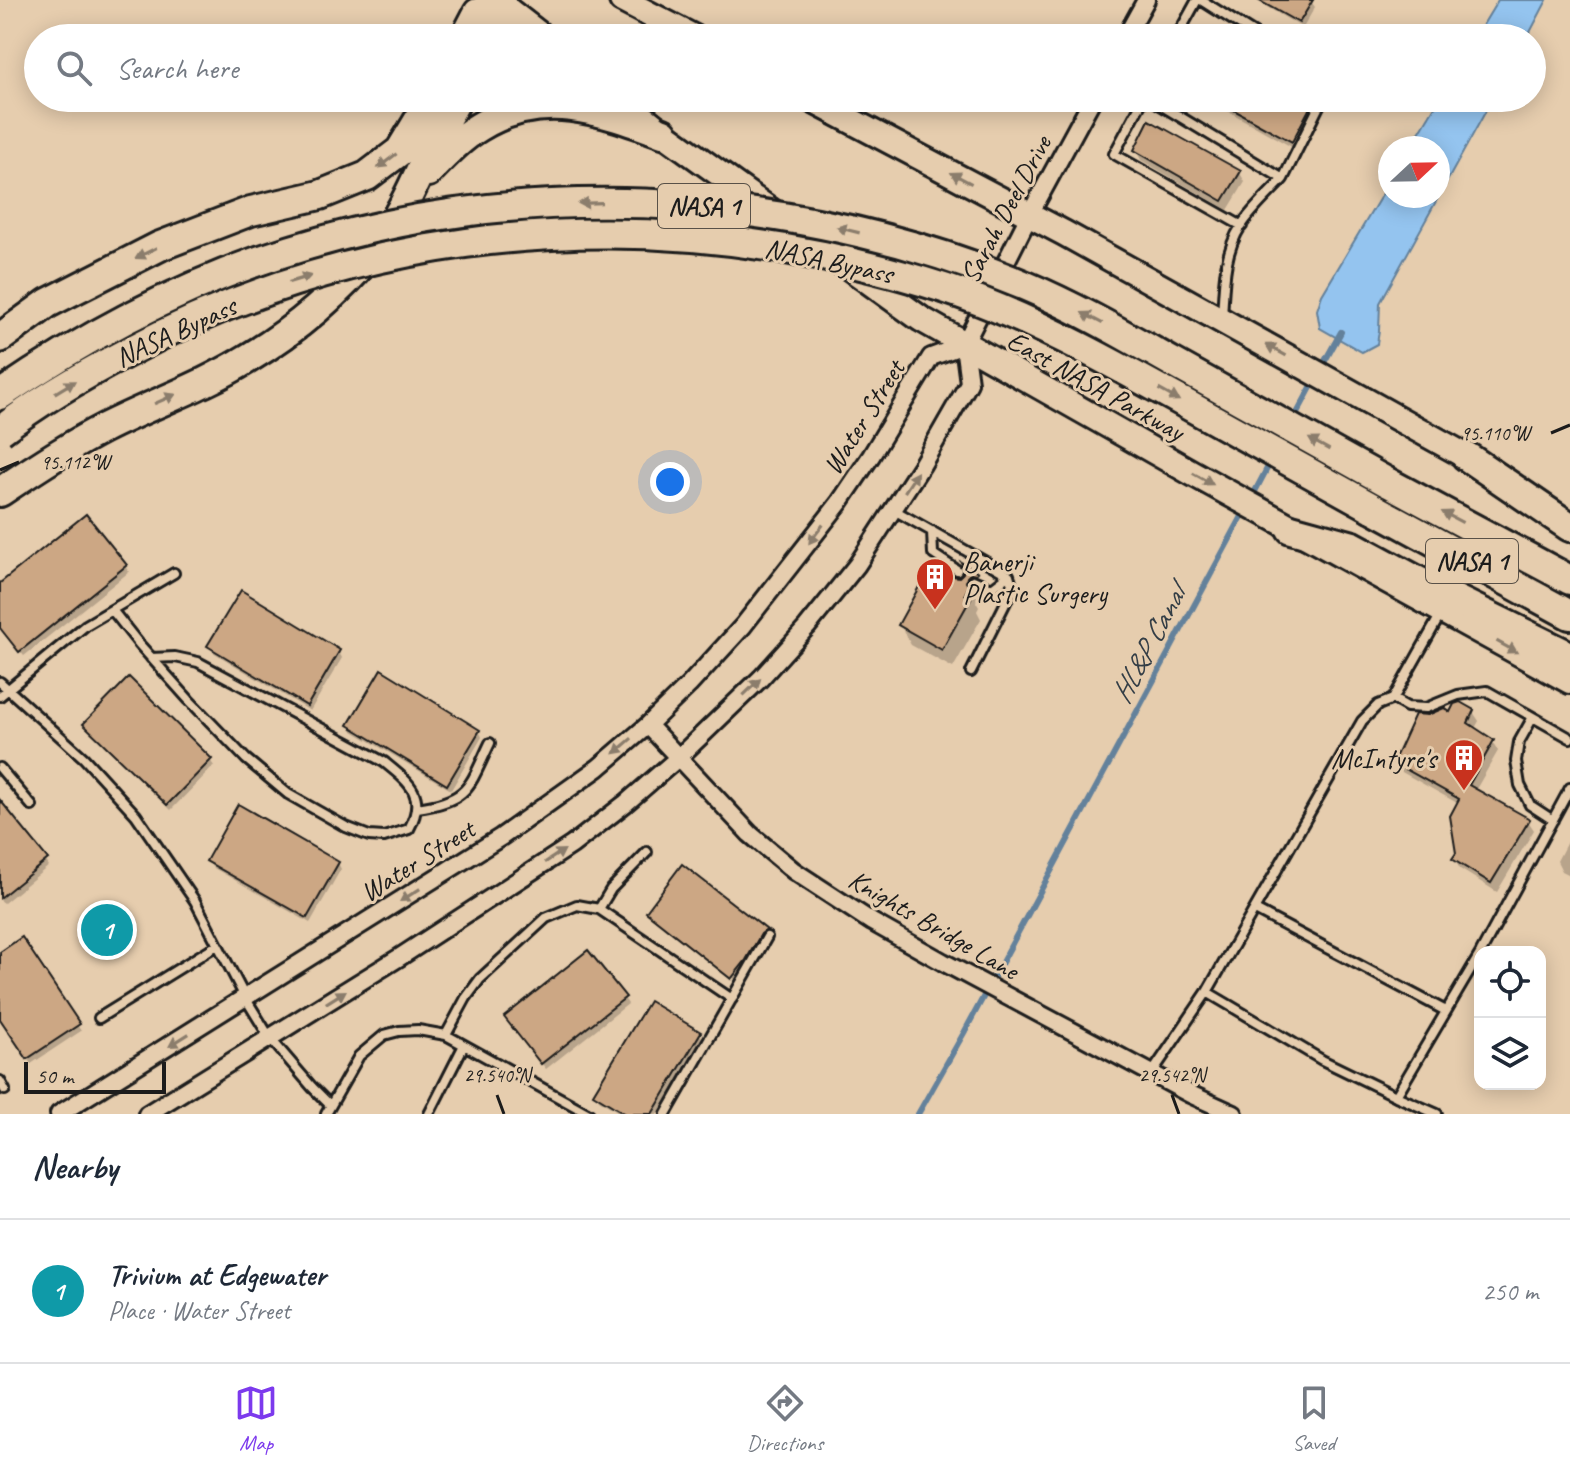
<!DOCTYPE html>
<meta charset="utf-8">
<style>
:root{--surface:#fff;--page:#f2f2f3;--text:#1f2937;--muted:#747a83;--line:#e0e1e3;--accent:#7c3aed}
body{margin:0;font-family:Caveat,sans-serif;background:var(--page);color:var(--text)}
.controls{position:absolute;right:24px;bottom:24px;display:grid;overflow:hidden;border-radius:16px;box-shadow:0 4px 20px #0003}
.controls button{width:72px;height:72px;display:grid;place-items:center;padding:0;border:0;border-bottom:2px solid var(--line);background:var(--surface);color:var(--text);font:40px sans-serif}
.compass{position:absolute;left:1378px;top:136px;width:72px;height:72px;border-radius:50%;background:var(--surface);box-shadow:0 4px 20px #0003;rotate:68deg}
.scale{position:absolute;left:24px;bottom:20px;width:142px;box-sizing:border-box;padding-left:8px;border:4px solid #1c1c1c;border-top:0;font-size:22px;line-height:28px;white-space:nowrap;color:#1c1c1c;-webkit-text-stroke:6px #e6cdae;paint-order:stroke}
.you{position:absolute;left:670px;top:482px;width:28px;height:28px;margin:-20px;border:6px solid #fff;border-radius:50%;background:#1a73e8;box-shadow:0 0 0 12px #1a73e833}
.badge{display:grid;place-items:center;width:52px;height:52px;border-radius:50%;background:var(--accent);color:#fff;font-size:26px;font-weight:700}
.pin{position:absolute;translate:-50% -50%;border:4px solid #fff;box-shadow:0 2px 8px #0006}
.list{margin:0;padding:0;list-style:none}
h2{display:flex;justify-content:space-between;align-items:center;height:104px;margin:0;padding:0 32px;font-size:34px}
h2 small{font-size:26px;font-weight:400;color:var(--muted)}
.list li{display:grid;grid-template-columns:52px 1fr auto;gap:24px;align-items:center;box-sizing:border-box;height:144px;padding:0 32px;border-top:2px solid var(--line)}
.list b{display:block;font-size:30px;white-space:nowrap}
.list p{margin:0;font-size:26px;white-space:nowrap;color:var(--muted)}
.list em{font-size:26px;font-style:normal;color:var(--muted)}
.icon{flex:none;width:44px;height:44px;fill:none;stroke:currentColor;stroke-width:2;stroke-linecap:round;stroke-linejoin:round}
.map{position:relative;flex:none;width:1570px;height:1114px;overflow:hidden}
.search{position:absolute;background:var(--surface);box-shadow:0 4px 20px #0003;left:24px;right:24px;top:24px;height:88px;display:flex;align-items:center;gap:20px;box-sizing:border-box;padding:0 28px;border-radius:44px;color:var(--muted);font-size:30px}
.sheet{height:248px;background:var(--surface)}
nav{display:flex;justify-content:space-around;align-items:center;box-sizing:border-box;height:112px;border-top:2px solid var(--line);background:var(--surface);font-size:22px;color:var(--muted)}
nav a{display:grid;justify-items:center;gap:4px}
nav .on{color:var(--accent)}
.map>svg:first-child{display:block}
.water{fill:#94c4ef;stroke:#64819b;stroke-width:2}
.shadow{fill:#0003}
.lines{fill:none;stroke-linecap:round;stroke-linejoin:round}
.stream{stroke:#64819b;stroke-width:6}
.building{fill:#cca784;stroke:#1c1c1c;stroke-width:2}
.lane-casing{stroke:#1c1c1c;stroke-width:14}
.street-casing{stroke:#1c1c1c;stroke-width:22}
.primary-casing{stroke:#1c1c1c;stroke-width:30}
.highway-casing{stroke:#1c1c1c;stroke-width:34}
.lane{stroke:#e6cdae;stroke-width:8}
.street{stroke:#e6cdae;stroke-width:16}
.primary{stroke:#e6cdae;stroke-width:24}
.highway{stroke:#e6cdae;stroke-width:28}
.highway-bridge-casing{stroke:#1c1c1c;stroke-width:34;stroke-linecap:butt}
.highway-bridge{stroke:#e6cdae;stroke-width:28}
.oneway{fill:#8b7d6c}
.ticks{fill:none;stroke:#1c1c1c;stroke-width:3}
.labels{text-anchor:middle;stroke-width:6;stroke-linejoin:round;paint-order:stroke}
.shield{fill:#e6cdae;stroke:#595148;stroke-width:2}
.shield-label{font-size:26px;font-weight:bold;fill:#1c1c1c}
.street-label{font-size:28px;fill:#1c1c1c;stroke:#e6cdae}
.poi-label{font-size:28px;fill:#1c1c1c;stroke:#e6cdae;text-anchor:start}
.water-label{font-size:30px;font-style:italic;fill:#343e46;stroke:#e6cdae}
.ticks-label{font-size:20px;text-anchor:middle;fill:#1c1c1c;stroke:#e6cdae;stroke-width:6;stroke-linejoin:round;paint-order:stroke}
</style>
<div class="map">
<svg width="1570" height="1114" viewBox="0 0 1570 1114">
<rect width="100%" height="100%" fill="#e6cdae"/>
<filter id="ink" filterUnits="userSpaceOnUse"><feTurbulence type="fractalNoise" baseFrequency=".0125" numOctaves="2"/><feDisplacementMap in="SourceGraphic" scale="16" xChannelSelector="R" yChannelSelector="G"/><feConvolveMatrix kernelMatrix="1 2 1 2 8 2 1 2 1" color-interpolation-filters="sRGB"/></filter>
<g filter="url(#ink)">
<!-- water -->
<path class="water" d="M1498 0H1547L1527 38H1475Z
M1440 98H1493L1380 303 1379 331 1377 344 1362 352 1320 328 1317 310 1322 295 1390 181V196H1438V148H1410Z"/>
<!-- shadow -->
<path class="shadow" d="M1255 0H1310L1315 7 1303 28Z
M1205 98H1307L1313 101 1318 111 1297 150Z
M1136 150 1240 173 1245 182 1228 210 1141 160Z
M125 566 129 572 24 656 0 627V585Z
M966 567 976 573 987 593 983 592 977 596 976 602 979 607 977 611 981 619 953 668 911 645 900 625 965 574Z
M210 646 339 652 342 658 310 711 213 652Z
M1473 712 1479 721 1474 730 1492 741 1498 751 1475 791 1528 821 1534 830 1497 892 1460 869 1454 859 1458 853 1459 804 1400 771 1395 762 1451 714Z
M86 724 210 760 214 766 171 810 89 730Z
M350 725 479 731 482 737 451 790 353 731Z
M0 818 46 861 49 866 4 903 0 900Z
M1570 836V875L1562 871 1557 861Z
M208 861 338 863 341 869 310 923 212 867Z
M683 867 765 931 768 937 737 981 650 912V915L648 912Z
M102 913 123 930 127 937 128 941 119 952 112 956H107L104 953Z
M22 940 81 1031 31 1064 0 1017V955Z
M624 998 628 1004 546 1069 510 1023Z
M699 1033 703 1039 658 1114H622L599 1100 596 1094Z"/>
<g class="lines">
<!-- stream -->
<path class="stream" d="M1321 368 1341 332
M1293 421 1316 378
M1251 499 1272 459
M918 1114 965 1031 1246 509"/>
</g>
<!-- building -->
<path class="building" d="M1258 0H1313L1299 23Z
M1212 98H1315L1292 142Z
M1149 120 1241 171 1223 201 1134 150Z
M86 514 127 565 19 652 0 628V583Z
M961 562 978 572 976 574 971 573 967 577 966 582 969 586 965 594 971 598 942 650 898 625 927 572 948 584 953 576 959 577 963 573 964 568Z
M241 590 340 650 307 706 207 646Z
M381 669 480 730 447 785 348 725Z
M129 677 212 759 167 805 83 724Z
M1460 702 1474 710 1468 723 1494 740 1469 785 1530 819 1491 883 1452 859 1456 853 1450 816 1459 799 1393 762 1415 714 1428 715 1444 708 1450 712 1454 704Z
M0 800 48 859 0 898Z
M238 804 339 862 307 918 206 861Z
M682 864 767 930 761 934 746 960 731 979 646 912Z
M105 904 122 907 123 927 127 933 128 938 118 950 111 954 104 955 100 951 87 920 90 915 101 911Z
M22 937 80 1024 27 1059 0 1019V952Z
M588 950 626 997 541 1064 504 1017Z
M649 1001 701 1032 652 1114H626L593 1094Z"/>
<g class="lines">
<!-- lane casing -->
<g class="lane-casing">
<path id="lane" d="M1201 0 1261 38
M1176 38 1197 0
M1144 98 1114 154 1242 226
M1149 98 1283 179C1269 194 1252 209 1241 226 1223 254 1224 287 1222 318
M1283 179 1323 98
M894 510 1009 575 1013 588 971 672
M932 531 933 554 957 570
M973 580 992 588 1009 575
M112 610 139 644 189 700 246 759 288 794 346 827 369 836 384 837 409 829C427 795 410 783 384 762L198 662 175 657 151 658
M1442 612 1393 699 1407 707 1426 708 1458 695 1487 691 1570 738
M0 682 84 758 136 815 195 901 246 999 270 1038 312 1087 330 1105
M0 696 86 625 174 573
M1393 699 1378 705 1362 721 1207 992 1322 1060 1396 1096 1480 954
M1533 717 1519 742 1516 761 1520 785 1530 805 1553 820
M0 768 32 806
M417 808C469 801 469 787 490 743
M599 909 611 889 647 852
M1255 910 1446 1011
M1481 952 1570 788
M99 1018 217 945
M446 1035 466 998 480 979 546 918 577 905 599 909 732 999
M1152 1073 1207 992
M0 1081 5 1090
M1396 1096 1437 1114
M326 1114 359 1056 384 1035 399 1031 418 1030 446 1035 589 1114
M429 1114 464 1045
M666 1114 767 937"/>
</g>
<!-- street casing -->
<g class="street-casing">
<path id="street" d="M1125 38 1146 0
M964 345 1030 214 1093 98
M648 725 750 834 794 871 872 922 943 962 1190 1094 1234 1114
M59 1114 501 837 598 768 648 725 689 685 743 626 840 502 871 456 931 357 964 345
M147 1114 400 957 572 845 626 803 678 758 761 678 807 627 857 565 922 465 969 383 964 345"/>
</g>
<!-- primary casing -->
<g class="primary-casing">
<path id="primary" d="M495 0 544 38
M622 0 695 38
M619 98 663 133 921 319 1194 474 1570 681
M808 98 1064 233 1480 464"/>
</g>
<!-- highway casing -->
<g class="highway-casing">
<path id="highway" d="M465 38 478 13 503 6 499 27 492 38
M428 172C444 156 459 139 479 127 541 88 601 110 663 133
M0 338 48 303 160 246 251 211 320 195 367 176 400 151 432 98
M1466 456 1570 527
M1387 482 1570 580
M0 492C34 469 67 447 104 428 151 404 202 387 247 359 296 330 340 292 376 248 403 214 418 174 437 135 443 123 451 110 458 98
M1373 508 1570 615
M1291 529 1353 546 1416 580 1570 656"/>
</g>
<!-- lane -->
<use href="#lane" class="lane"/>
<!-- street -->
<use href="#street" class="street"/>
<!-- primary -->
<use href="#primary" class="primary"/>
<!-- highway -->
<use href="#highway" class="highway"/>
<!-- highway-bridge casing -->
<g class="highway-bridge-casing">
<path id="highway-bridge" d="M0 395C80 340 166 294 258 261 506 174 784 186 1026 286 1076 307 1124 335 1172 362 1243 402 1315 442 1387 482
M0 431C39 401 82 376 126 353 339 238 587 207 823 256 876 268 929 281 980 301 1049 328 1114 364 1179 400 1244 436 1309 472 1373 508"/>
</g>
<!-- highway-bridge -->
<use href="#highway-bridge" class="highway-bridge"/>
</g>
<!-- one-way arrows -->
<defs><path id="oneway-solid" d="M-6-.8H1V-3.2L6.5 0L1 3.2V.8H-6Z" transform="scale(2)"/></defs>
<g class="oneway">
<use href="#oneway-solid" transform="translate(387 161) rotate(143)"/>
<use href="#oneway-solid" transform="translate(961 178) rotate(-152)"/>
<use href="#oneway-solid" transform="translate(590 203) rotate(178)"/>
<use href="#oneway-solid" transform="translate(848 230) rotate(-166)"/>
<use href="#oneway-solid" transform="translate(146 253) rotate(153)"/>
<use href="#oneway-solid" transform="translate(300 279) rotate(-17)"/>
<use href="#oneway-solid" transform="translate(1092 318) rotate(-152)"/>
<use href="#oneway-solid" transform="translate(1276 350) rotate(-151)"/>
<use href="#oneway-solid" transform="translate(65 387) rotate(-31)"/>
<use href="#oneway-solid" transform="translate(1169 395) rotate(29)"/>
<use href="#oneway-solid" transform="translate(165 399) rotate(-24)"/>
<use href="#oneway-solid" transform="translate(1319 444) rotate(-151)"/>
<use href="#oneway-solid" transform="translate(1203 479) rotate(29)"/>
<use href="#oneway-solid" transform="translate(911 482) rotate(-57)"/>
<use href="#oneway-solid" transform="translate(1452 517) rotate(-152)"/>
<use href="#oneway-solid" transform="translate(816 534) rotate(127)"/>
<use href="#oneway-solid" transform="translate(1507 647) rotate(29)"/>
<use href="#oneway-solid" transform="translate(752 687) rotate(-44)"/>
<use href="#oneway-solid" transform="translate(623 746) rotate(139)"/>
<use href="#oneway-solid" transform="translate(555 856) rotate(-33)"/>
<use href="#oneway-solid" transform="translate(410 895) rotate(148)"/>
<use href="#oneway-solid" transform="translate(336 997) rotate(-32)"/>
<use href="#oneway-solid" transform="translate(179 1040) rotate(148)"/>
</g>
</g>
<!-- ticks -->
<path class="ticks" d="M1551 433 1570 425M0 470 19 462M497 1095 504 1114M1172 1095 1179 1114"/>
<!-- icons -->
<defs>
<g id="building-pin" transform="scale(2)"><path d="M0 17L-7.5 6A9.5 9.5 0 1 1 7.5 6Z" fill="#c8321e" stroke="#e6cdae"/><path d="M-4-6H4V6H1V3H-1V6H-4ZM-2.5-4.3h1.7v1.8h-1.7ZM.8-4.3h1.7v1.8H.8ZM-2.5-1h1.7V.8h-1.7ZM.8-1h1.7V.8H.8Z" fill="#fff"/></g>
</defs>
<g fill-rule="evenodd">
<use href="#building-pin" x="935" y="577"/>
<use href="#building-pin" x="1464" y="758"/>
</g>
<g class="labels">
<!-- shield labels -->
<g class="shield">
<rect x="658" y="184" width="92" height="44" rx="6"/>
<rect x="1426" y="539" width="92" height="44" rx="6"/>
</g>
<g class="shield-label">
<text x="704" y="215">NASA 1</text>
<text x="1472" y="570">NASA 1</text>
</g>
<!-- street labels -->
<g class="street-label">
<text transform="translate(1005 209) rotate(-62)" y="10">Sarah Deel Drive</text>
<text transform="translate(829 260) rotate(12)" y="10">NASA Bypass</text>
<text transform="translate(175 331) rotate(-25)" y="10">NASA Bypass</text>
<text transform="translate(1096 385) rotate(29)" y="10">East NASA Parkway</text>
<text transform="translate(863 417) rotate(-58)" y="10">Water Street</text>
<text transform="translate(417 860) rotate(-32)" y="10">Water Street</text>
<text transform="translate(934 924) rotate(30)" y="10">Knights Bridge Lane</text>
</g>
<!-- poi labels -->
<g class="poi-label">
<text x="963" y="571">Banerji<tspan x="963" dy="32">Plastic Surgery</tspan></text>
<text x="1436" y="768" text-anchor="end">McIntyre's</text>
</g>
<!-- water labels -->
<g class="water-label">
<text transform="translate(1148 645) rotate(-62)" y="10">HL&amp;P Canal</text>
</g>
</g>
<g class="ticks-label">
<text x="1495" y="440">95.110°W</text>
<text x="75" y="469">95.112°W</text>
<text x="497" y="1082">29.540°N</text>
<text x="1172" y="1082">29.542°N</text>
</g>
</svg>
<div class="controls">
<button><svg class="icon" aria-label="locate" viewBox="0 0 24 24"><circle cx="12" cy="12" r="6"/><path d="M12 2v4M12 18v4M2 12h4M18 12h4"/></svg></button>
<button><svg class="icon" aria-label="layers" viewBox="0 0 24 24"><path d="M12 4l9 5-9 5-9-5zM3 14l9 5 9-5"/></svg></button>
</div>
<svg class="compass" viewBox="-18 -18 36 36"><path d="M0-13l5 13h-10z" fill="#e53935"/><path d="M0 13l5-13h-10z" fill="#747a83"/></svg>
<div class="scale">50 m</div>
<div class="you"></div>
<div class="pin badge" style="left:107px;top:930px;background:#0f9aa8">1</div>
<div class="search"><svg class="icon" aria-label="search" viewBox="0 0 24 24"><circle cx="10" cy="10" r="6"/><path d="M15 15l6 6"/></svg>Search here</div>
</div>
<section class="sheet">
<h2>Nearby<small></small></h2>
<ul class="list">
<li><span class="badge" style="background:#0f9aa8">1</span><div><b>Trivium at Edgewater</b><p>Place · Water Street</p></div><em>250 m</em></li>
</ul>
</section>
<nav>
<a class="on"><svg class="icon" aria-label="map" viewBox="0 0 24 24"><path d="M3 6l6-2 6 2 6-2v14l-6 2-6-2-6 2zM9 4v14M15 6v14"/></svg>Map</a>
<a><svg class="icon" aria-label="directions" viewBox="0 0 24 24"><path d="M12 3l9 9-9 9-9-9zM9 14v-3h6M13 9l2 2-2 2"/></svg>Directions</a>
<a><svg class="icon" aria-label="saved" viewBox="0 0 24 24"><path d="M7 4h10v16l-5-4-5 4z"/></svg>Saved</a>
</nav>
